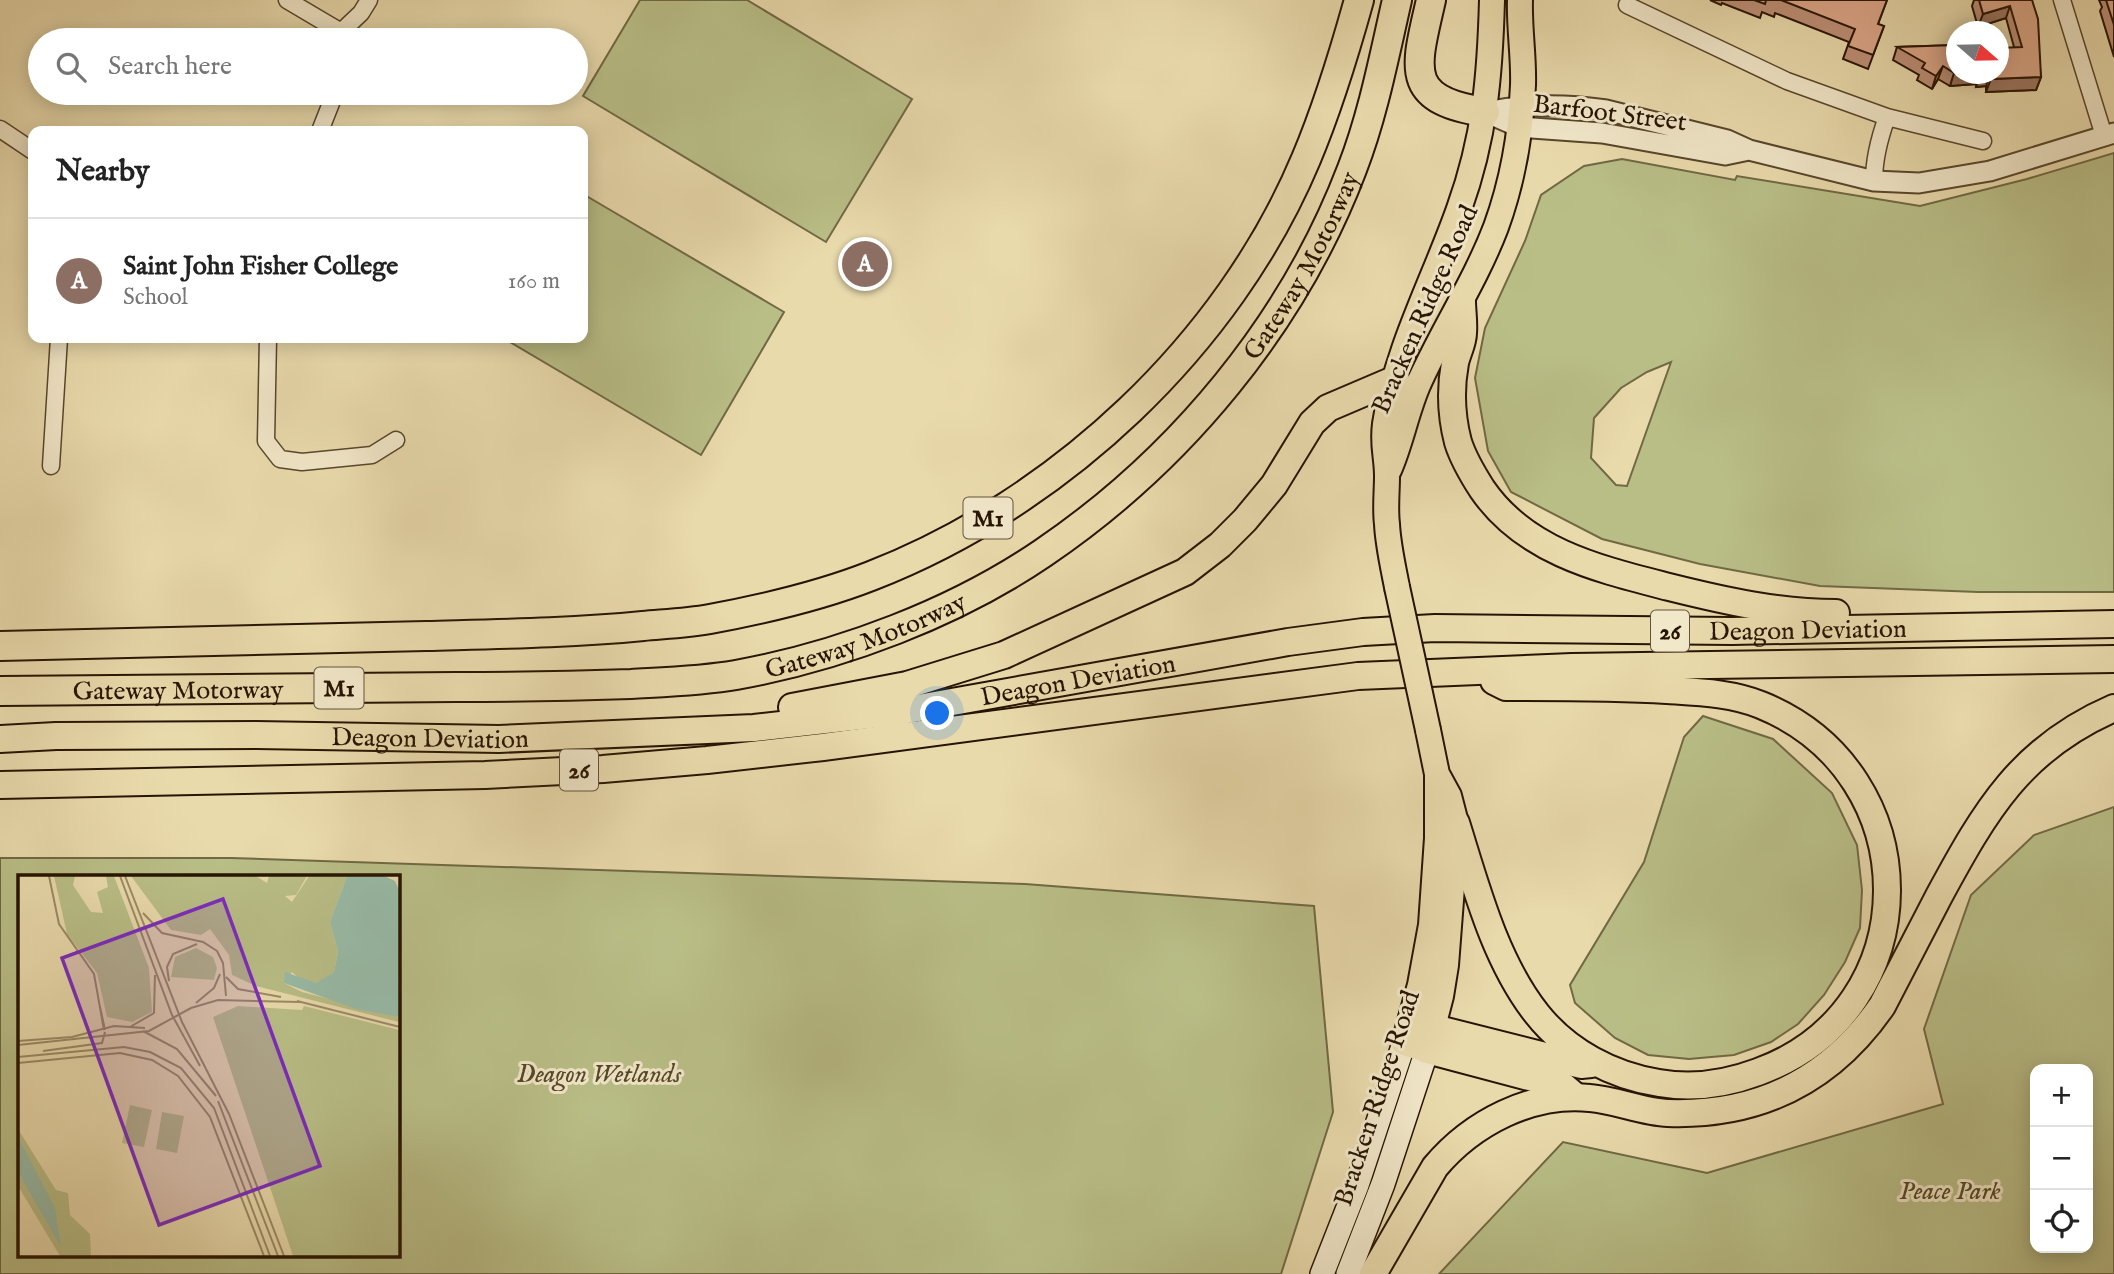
<!DOCTYPE html>
<meta charset="utf-8">
<style>
:root{--surface:#fff;--page:#f6f6f6;--text:#222;--muted:#767676;--line:#e0e0e0;--accent:#ea580c}
body{margin:0;font-family:"IM FELL English",serif;background:var(--page);color:var(--text)}
.controls{position:absolute;right:21px;bottom:21px;display:grid;overflow:hidden;border-radius:14px;box-shadow:0 4px 18px #0003}
.controls button{width:63px;height:63px;display:grid;place-items:center;padding:0;border:0;border-bottom:2px solid var(--line);background:var(--surface);color:var(--text);font:35px sans-serif}
.compass{position:absolute;left:1946px;top:21px;width:63px;height:63px;border-radius:50%;background:var(--surface);box-shadow:0 4px 18px #0003;rotate:110deg}
.you{position:absolute;left:938px;top:714px;width:24px;height:24px;margin:-18px;border:5px solid #fff;border-radius:50%;background:#1a73e8;box-shadow:0 0 0 10px #1a73e833}
.badge{display:grid;place-items:center;width:46px;height:46px;border-radius:50%;background:var(--accent);color:#fff;font-size:23px;font-weight:700}
.pin{position:absolute;translate:-50% -50%;border:4px solid #fff;box-shadow:0 2px 7px #0006}
.list{margin:0;padding:0;list-style:none}
h2{display:flex;justify-content:space-between;align-items:center;height:91px;margin:0;padding:0 28px;font-size:30px}
h2 small{font-size:23px;font-weight:400;color:var(--muted)}
.list li{display:grid;grid-template-columns:46px 1fr auto;gap:21px;align-items:center;box-sizing:border-box;height:126px;padding:0 28px;border-top:2px solid var(--line)}
.list b{display:block;font-size:26px;white-space:nowrap}
.list p{margin:0;font-size:23px;white-space:nowrap;color:var(--muted)}
.list em{font-size:23px;font-style:normal;color:var(--muted)}
.icon{flex:none;width:38px;height:38px;fill:none;stroke:currentColor;stroke-width:2;stroke-linecap:round;stroke-linejoin:round}
.map{position:relative;flex:none;width:2114px;height:1274px;overflow:hidden}
.search{position:absolute;background:var(--surface);box-shadow:0 4px 18px #0003;left:28px;top:28px;width:560px;height:77px;display:flex;align-items:center;gap:18px;box-sizing:border-box;padding:0 24px;border-radius:38px;color:var(--muted);font-size:26px}
.panel{position:absolute;background:var(--surface);box-shadow:0 4px 18px #0003;left:28px;top:126px;width:560px;height:217px;border-radius:14px}
.map>svg:first-child{display:block}
.green{fill:#b9be87;stroke:#706944;stroke-width:2;fill-rule:evenodd}
.lines{fill:none;stroke-linecap:round;stroke-linejoin:round}
.minor-casing{stroke:#58462b;stroke-width:19}
.tertiary-casing{stroke:#58462b;stroke-width:23}
.secondary-casing{stroke:#271400;stroke-width:26}
.primary-casing{stroke:#271400;stroke-width:28}
.trunk-casing{stroke:#271400;stroke-width:30}
.motorway-casing{stroke:#271400;stroke-width:32}
.minor{stroke:#f1e7c9;stroke-width:16}
.tertiary{stroke:#f1e7c9;stroke-width:19}
.secondary{stroke:#f1e7c9;stroke-width:23}
.primary{stroke:#e9daac;stroke-width:24}
.trunk{stroke:#e9daac;stroke-width:26}
.motorway{stroke:#e9daac;stroke-width:28}
.primary-bridge-casing{stroke:#271400;stroke-width:28;stroke-linecap:butt}
.primary-bridge{stroke:#e9daac;stroke-width:24}
.wall{fill:#be9078;stroke:#271400;stroke-width:2}
.shaded-wall{fill:#9b7661;stroke:#271400;stroke-width:2}
.building{fill:#dda88b;stroke:#271400;stroke-width:2}
.labels{text-anchor:middle;stroke-width:6;stroke-linejoin:round;paint-order:stroke}
.shield{fill:#f1e7c9;stroke:#64533c;stroke-width:2}
.shield-label{font-size:24px;font-weight:bold;fill:#271400}
.street-label{font-size:26px;fill:#271400;stroke:#f1e7c9}
.park-label{font-size:26px;font-style:italic;fill:#534728;stroke:#f1e7c9}
.inset-road{fill:none;stroke:#9b8b67;stroke-width:2}
.view{fill:#7b2cbf;fill-opacity:0.15;stroke:#7b2cbf;stroke-width:3.5}
.inset-edge{fill:none;stroke:#271400;stroke-width:3.5}
</style>
<div class="map">
<svg width="2114" height="1274" viewBox="0 0 2114 1274">
<rect width="100%" height="100%" fill="#e9daac"/>
<filter id="stains"><feTurbulence type="fractalNoise" baseFrequency=".00286" numOctaves="4"/><feColorMatrix values="0 0 0 0 .2 0 0 0 0 .09 0 0 0 0 .02 0 0 0 .5 -.17"/></filter>
<radialGradient id="worn" r=".72"><stop offset=".6" stop-color="#630" stop-opacity="0"/><stop offset="1" stop-color="#630" stop-opacity=".3"/></radialGradient>
<!-- green -->
<path class="green" d="M640 0H747L912 99 826 242 583 96Z
M2114 153V592H1978L1820 586 1700 564 1602 539 1511 492 1488 451 1475 378 1485 328 1525 241 1541 195 1584 166 1622 159 1735 180 1737 176 1920 206 2027 179ZM1671 362 1627 486 1616 485 1591 458 1594 418 1621 388 1647 372Z
M583 194 784 312 701 455 503 338H583Z
M1703 716 1773 739 1832 793 1857 845 1862 890 1860 928 1845 962 1824 995 1798 1024 1771 1042 1734 1055 1689 1059 1648 1055 1615 1038 1575 1003 1570 985 1644 862 1684 737Z
M2114 807V1274H1439L1563 1142 1707 1173 1943 1104 1924 1029 1971 895 2034 835ZM2088 1069V1248H2035V1069Z
M0 858H231L1025 884 1314 906 1333 1112 1281 1274H0ZM19 877H397V1255H19Z"/>
<g class="lines">
<!-- minor casing -->
<g class="minor-casing">
<path id="minor" d="M287 0 341 32 343 40
M2062 0 2104 136
M1627 5 1787 81 1887 117 1983 141
M341 32 361 13 369 0
M0 129 33 151
M320 131 335 93
M1874 181C1874 158 1879 139 1887 117
M268 338 266 441 280 459 302 462 372 455 396 440
M51 466 59 338"/>
</g>
<!-- tertiary casing -->
<g class="tertiary-casing">
<path id="tertiary" d="M1485 112C1526 104 1565 104 1606 110L1727 140 1749 150 1874 181 1919 183 1990 171 2114 133
M1485 112 1519 127 1602 133 1725 155 1749 150"/>
</g>
<!-- secondary casing -->
<g class="secondary-casing">
<path id="secondary" d="M1322 1274 1357 1185 1404 1043
M1348 1274 1383 1184 1427 1050"/>
</g>
<!-- primary casing -->
<g class="primary-casing">
<path id="primary" d="M1389 470C1401 443 1406 413 1418 385 1442 331 1475 282 1496 227 1512 183 1521 132 1523 85 1524 57 1519 28 1520 0
M1397 587C1393 566 1388 545 1387 524 1385 508 1387 492 1387 476 1387 456 1382 446 1385 424 1396 349 1434 280 1459 209 1485 137 1490 75 1492 0
M1428 730 1437 774V838L1431 925 1420 985 1404 1043 1427 1050 1441 996 1446 965 1452 887 1451 838 1456 823 1449 796 1437 774"/>
</g>
<!-- trunk casing -->
<g class="trunk-casing">
<g id="trunk">
<path d="M1462 301C1462 311 1464 322 1463 333 1463 343 1457 353 1455 363 1450 390 1451 415 1458 442 1463 458 1473 475 1482 489 1525 552 1599 569 1669 587 1725 601 1779 613 1836 613"/>
<path d="M792 707 907 685 1004 655 1185 572 1220 545 1245 520 1274 485 1312 423 1328 408 1396 379"/>
<path id="s1" d="M0 739 56 736 256 735 499 739 754 728 896 712 1288 642 1363 632 1435 628 1732 631 2114 624"/>
<path d="M0 785 485 775 603 769 707 760 823 747 1358 676 1572 667 2114 659"/>
<path d="M1456 823C1476 887 1495 961 1537 1014 1567 1052 1613 1076 1659 1083 1693 1089 1726 1084 1758 1072 1930 1010 1929 773 1761 705 1732 693 1698 692 1667 690 1614 687 1560 687 1506 687L1494 681"/>
<path d="M1434 1028 1581 1065 1591 1064"/>
<path d="M1427 1050 1563 1086 1576 1097"/>
<path d="M1373 1274 1435 1167C1472 1123 1531 1092 1590 1098 1616 1100 1642 1112 1668 1113 1759 1116 1830 1081 1882 1006 1901 969 1920 933 1939 896 1985 811 2021 748 2114 708"/>
</g>
</g>
<!-- motorway casing -->
<g class="motorway-casing">
<g id="motorway">
<path d="M1431 0C1416 67 1402 100 1485 112"/>
<path d="M0 646C142 643 284 639 426 636 499 634 571 633 643 626 665 624 688 623 710 619 764 609 820 596 871 576 1059 503 1228 345 1306 159 1328 107 1344 54 1359 0"/>
<path id="s2" d="M0 691C152 690 304 689 456 687 514 687 573 686 631 684 666 682 701 681 736 675 841 656 955 613 1043 553 1180 460 1293 324 1352 169 1373 115 1384 57 1397 0"/>
</g>
</g>
<!-- minor -->
<use href="#minor" class="minor"/>
<!-- tertiary -->
<use href="#tertiary" class="tertiary"/>
<!-- secondary -->
<use href="#secondary" class="secondary"/>
<!-- primary -->
<use href="#primary" class="primary"/>
<!-- trunk -->
<use href="#trunk" class="trunk"/>
<!-- motorway -->
<use href="#motorway" class="motorway"/>
<!-- primary-bridge casing -->
<g class="primary-bridge-casing">
<path id="primary-bridge" d="M1397 587 1428 730"/>
</g>
<!-- primary-bridge -->
<use href="#primary-bridge" class="primary-bridge"/>
</g>
<!-- wall -->
<path class="wall" d="M1710 0H1887L1878 24 1884 26 1868 69 1843 59 1849 42 1775 13 1774 17 1762 12 1760 18 1722 3 1721 5Z
M1974 0H2032L2041 77 2036 90 1986 92V86L1976 87V84L1950 86 1938 79 1932 89 1917 80 1919 75 1893 60 1897 47 1956 45V74H1998L2014 47 2006 18 1978 27 1972 6Z
M2099 0H2114V57L2100 11 2102 7Z"/>
<!-- shaded-wall -->
<path class="shaded-wall" d="M2010 6 2006 18 1978 27 1983 14Z
M1943 66 1938 79 1932 89 1936 76Z
M1954 73 1956 74H1980L1976 84 1950 86Z
M1981 74H1990L1986 86 1976 87Z
M2041 77 2036 90 1986 92 1991 79Z"/>
<!-- building -->
<path class="building" d="M1754 0H1766L1765 4Z
M1781 0H1887L1878 24 1884 26 1873 55 1848 46 1855 29Z
M1979 0H2032L2038 19 2041 77 1991 79 1990 74H1998V48L2022 47 2010 6 1983 14Z
M2106 0H2114V25Z
M1956 45V73H1954L1943 66 1936 76 1922 68 1925 63 1897 47Z"/>
<g class="labels">
<!-- shield labels -->
<g class="shield">
<rect x="963.5" y="497.5" width="49" height="41" rx="5"/>
<rect x="1651" y="610.5" width="38" height="41" rx="5"/>
<rect x="314.5" y="667.5" width="49" height="41" rx="5"/>
<rect x="560" y="749.5" width="38" height="41" rx="5"/>
</g>
<g class="shield-label">
<text x="988" y="526">M1</text>
<text x="1670" y="639">26</text>
<text x="339" y="696">M1</text>
<text x="579" y="778">26</text>
</g>
<!-- street labels -->
<g class="street-label">
<text transform="translate(1610 112) rotate(7)" y="9">Barfoot Street</text>
<text dy="9" stroke="none"><textPath href="#s2" startOffset="1460">Gateway Motorway</textPath></text>
<text transform="translate(1424 309) rotate(-66)" y="9">Bracken Ridge Road</text>
<text dy="9" stroke="none"><textPath href="#s1" startOffset="1816">Deagon Deviation</textPath></text>
<text dy="9" stroke="none"><textPath href="#s2" startOffset="872">Gateway Motorway</textPath></text>
<text dy="9" stroke="none"><textPath href="#s1" startOffset="1082">Deagon Deviation</textPath></text>
<text dy="9" stroke="none"><textPath href="#s2" startOffset="178">Gateway Motorway</textPath></text>
<text dy="9" stroke="none"><textPath href="#s1" startOffset="430">Deagon Deviation</textPath></text>
<text transform="translate(1376 1098) rotate(-72)" y="9">Bracken Ridge Road</text>
</g>
<!-- park labels -->
<g class="park-label">
<text x="599" y="1082">Deagon Wetlands</text>
<text x="1950" y="1199">Peace Park</text>
</g>
</g>
<!-- overview -->
<g transform="translate(18 875)">
<rect width="382" height="382" fill="#e9daac"/>
<path d="M36 1H57L55 10 73 37 85 38 79 17 90 12 88 1H96L131 93 134 137 114 147 89 142 79 98 49 59ZM113 1H238L249 8 251 1H289L278 20 267 21 274 27 291 1H329L312 47 320 77 316 97 299 108 283 105 274 97 266 108 284 117 381 142V147L238 111 214 100 211 80 192 54 183 60 153 55ZM178 73 195 82 199 93 196 105 153 102 157 82ZM220 131 284 135 286 131 381 155V381H275L195 142ZM112 230 134 235 126 272 104 268ZM144 237 166 241 159 278 138 274ZM0 254 38 315 50 318 52 340 72 359 73 381H42L0 311Z" fill="#b9be87"/>
<path d="M329 1H366L377 6 381 15V142L338 134 266 108 267 97 298 108 316 97 320 77 312 47ZM0 262 37 333 43 372 0 297Z" fill="#98bba7"/>
<path class="inset-road" d="M31 1 41 49 76 99 86 155M102 1 154 140 182 191M107 1 164 147 211 239 266 381M125 38 144 58 185 67 199 76 205 88 208 121M208 102 220 114 263 122M151 106 149 92 155 79 179 69M279 126 382 152M178 128 196 113 202 99M82 132 87 155M112 152 136 138 137 100M125 156 159 174 198 221M0 166 54 162 96 151 127 153M0 170 131 156 173 133 200 125 282 127M25 176 84 168 87 157M0 182 106 172 132 177 163 193 196 233 252 381M0 188 102 178 134 185 160 201 192 242 246 381M200 226 260 381"/>
<path class="view" d="M205 24 302 291 141 350 44 83Z"/>
<rect width="382" height="382" class="inset-edge"/>
</g>
<rect width="100%" height="100%" filter="url(#stains)"/>
<rect width="100%" height="100%" fill="url(#worn)"/>
</svg>
<div class="controls">
<button>+</button>
<button>−</button>
<button><svg class="icon" aria-label="locate" viewBox="0 0 24 24"><circle cx="12" cy="12" r="6"/><path d="M12 2v4M12 18v4M2 12h4M18 12h4"/></svg></button>
</div>
<svg class="compass" viewBox="-18 -18 36 36"><path d="M0-13l5 13h-10z" fill="#e53935"/><path d="M0 13l5-13h-10z" fill="#767676"/></svg>
<div class="you"></div>
<div class="pin badge" style="left:865px;top:264px;background:#8d6e63">A</div>
<div class="search"><svg class="icon" aria-label="search" viewBox="0 0 24 24"><circle cx="10" cy="10" r="6"/><path d="M15 15l6 6"/></svg>Search here</div>
<section class="panel">
<h2>Nearby<small></small></h2>
<ul class="list">
<li><span class="badge" style="background:#8d6e63">A</span><div><b>Saint John Fisher College</b><p>School</p></div><em>160 m</em></li>
</ul>
</section>
</div>
